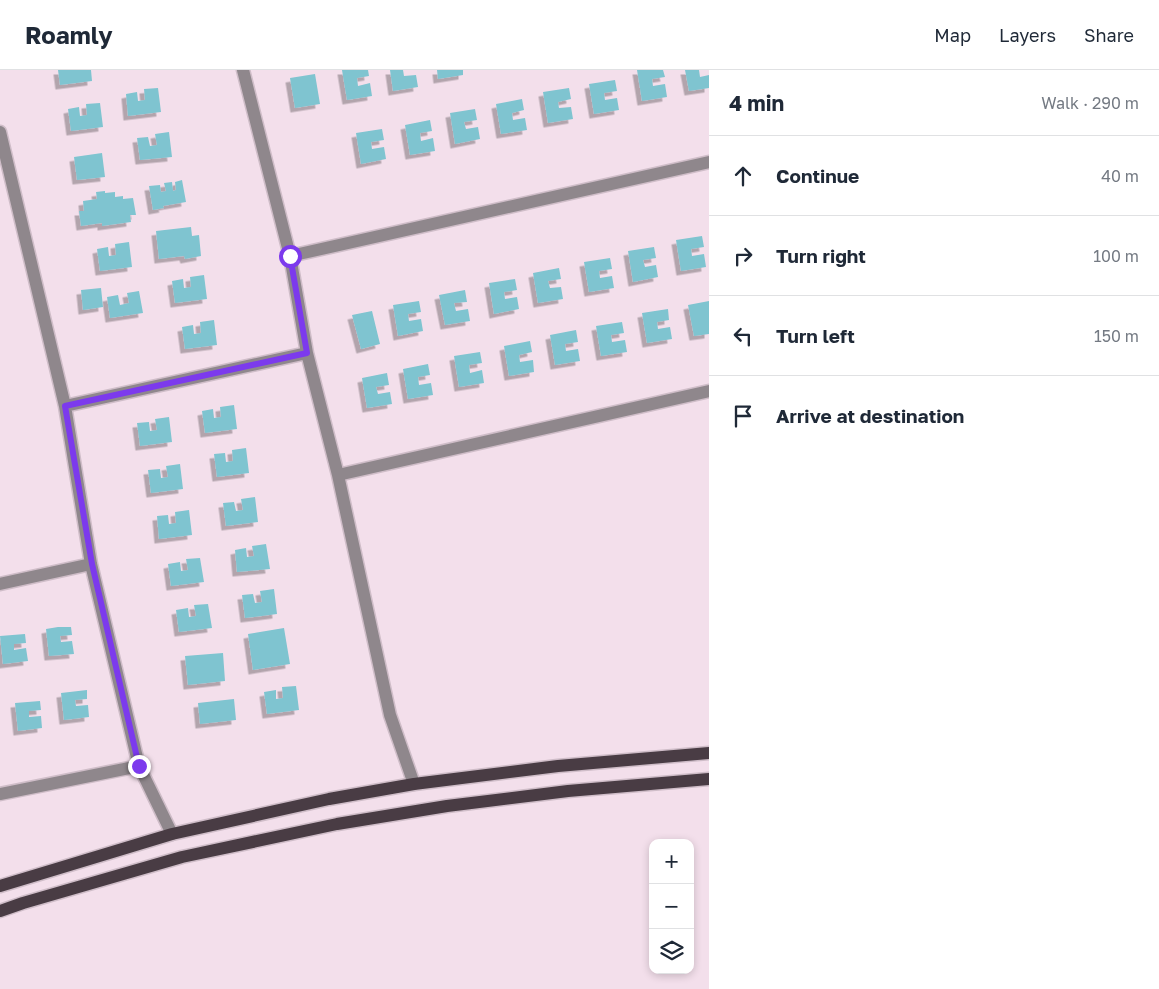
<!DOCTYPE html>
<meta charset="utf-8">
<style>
:root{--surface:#fff;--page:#f2f2f3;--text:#1f2937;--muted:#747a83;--line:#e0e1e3}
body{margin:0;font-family:"Golos Text",sans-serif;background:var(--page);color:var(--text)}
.controls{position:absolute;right:15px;bottom:15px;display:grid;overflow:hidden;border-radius:10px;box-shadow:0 2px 8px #0003}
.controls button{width:45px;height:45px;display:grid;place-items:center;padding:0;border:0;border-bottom:1px solid var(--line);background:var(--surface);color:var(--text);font:25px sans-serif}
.stop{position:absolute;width:15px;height:15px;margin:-11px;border:4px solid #7c3aed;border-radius:50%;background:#fff}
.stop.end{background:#7c3aed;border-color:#fff;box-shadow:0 1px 5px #0008}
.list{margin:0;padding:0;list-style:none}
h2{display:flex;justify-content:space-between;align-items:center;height:65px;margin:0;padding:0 20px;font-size:21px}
h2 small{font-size:16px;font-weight:400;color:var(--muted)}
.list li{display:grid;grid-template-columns:32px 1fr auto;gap:15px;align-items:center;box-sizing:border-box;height:80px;padding:0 20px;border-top:1px solid var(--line)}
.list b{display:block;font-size:19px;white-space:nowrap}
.list em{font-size:16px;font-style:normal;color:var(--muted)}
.icon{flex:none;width:28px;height:28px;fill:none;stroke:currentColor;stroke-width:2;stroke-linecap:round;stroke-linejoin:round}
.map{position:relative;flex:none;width:709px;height:919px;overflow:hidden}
header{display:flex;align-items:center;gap:30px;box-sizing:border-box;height:70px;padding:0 25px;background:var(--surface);border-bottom:1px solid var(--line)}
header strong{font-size:24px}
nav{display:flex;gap:28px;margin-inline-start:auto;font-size:18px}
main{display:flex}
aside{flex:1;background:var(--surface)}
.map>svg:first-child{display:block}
.building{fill:#7fc4d0;filter:url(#shadow)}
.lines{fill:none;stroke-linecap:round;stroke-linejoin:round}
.minor-casing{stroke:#cfbdc8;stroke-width:15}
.major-casing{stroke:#cfbdc8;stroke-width:15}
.minor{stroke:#8f878c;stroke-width:12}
.major{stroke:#493c44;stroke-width:12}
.route{stroke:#7c3aed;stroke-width:6}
</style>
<header>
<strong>Roamly</strong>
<nav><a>Map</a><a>Layers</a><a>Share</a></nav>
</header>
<main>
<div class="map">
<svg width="709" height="919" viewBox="0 0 709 919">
<defs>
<filter id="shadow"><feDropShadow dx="-4.5" dy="4.5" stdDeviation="0" flood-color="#0004"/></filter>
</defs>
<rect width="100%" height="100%" fill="#f3dfeb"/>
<!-- building -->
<path class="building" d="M58 0H91L92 11 60 15Z
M342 0H368L369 6 357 8 358 16 370 13 372 26 347 30Z
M390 0H403L404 6 416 5 418 17 393 21Z
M437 0H463V5L438 9Z
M637 0H663L665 7 652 9 653 16 665 14 667 27 642 31Z
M685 0H699L700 7 709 5V18L689 21Z
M315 4 320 34 295 38 290 8Z
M615 10 617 21 604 23 605 30 617 28 619 40 594 44 589 14Z
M158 18 161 42 128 46 126 24 137 22 138 31 145 30 144 19Z
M569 18 571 29 558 32 559 38 571 37 573 49 548 53 543 22Z
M522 29 524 40 512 43 513 50 525 48 527 60 501 64 496 34Z
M100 33 103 57 71 61 68 39 79 37 80 46 87 45 86 34Z
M475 39 477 50 464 52 466 59 478 57 480 69 455 74 450 43Z
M430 50 432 61 420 63 421 71 433 68 435 81 410 85 405 55Z
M382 59 384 70 371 72 372 79 384 77 386 89 361 94 356 63Z
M169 62 172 87 140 90 137 68 148 67 150 76 157 75 155 64Z
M102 83 105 107 77 110 74 87Z
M182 110 186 132 163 136 164 138 153 140 149 116 160 115 161 122 166 121 164 113 172 112 173 121 176 120 175 112Z
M105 121V123L115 122V127L123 126V129L133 128 136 145H130L131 152 102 156V153L81 156 79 141H84L83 131 97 129 96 122Z
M191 157 192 166 199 165 201 186 185 189 184 186 159 189 156 161Z
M702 166 704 177 691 179 692 186 704 184 706 197 681 201 676 170Z
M129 172 132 197 100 201 97 179 108 177 109 186 116 185 115 174Z
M654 177 656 188 643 190 645 197 656 195 658 207 633 212 628 181Z
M610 188 612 199 599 201 600 208 612 206 614 218 589 222 584 192Z
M559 198 561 209 548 211 550 218 561 217 563 229 538 233 533 203Z
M204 205 207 229 175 233 172 211 183 209 184 218 191 217 190 207Z
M515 209 517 220 504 222 505 229 517 227 519 239 494 244 489 213Z
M101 218 103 237 83 240 81 220Z
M465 220 467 232 454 233 456 241 468 239 470 251 445 255 439 225Z
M139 221 143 243 110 248 107 227 118 225 120 235 129 233 127 223Z
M419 231 421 242 408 244 409 251 421 249 423 261 398 266 393 235Z
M709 231V264L694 266 688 235Z
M668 239 669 250 657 252 658 259 670 257 672 269 647 273 642 243Z
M372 241 380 274 361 279 352 245Z
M214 250 217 275 185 279 182 257 193 255 194 264 201 263 200 252Z
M622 252 624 263 611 265 612 272 625 270 627 282 601 286 596 256Z
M576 260 578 272 565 274 566 281 578 279 580 291 555 295 550 265Z
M530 271 532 282 519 285 520 292 533 290 534 302 509 306 504 276Z
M480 282 482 293 469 295 470 303 482 300 484 313 459 317 454 286Z
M428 294 430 305 418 307 419 315 431 313 433 325 408 329 403 299Z
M387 303 389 315 376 317 378 324 390 322 392 334 367 338 362 308Z
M234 335 237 359 205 363 202 341 213 339 214 348 221 347 220 337Z
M169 347 172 372 140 376 137 353 149 352 150 361 157 360 155 349Z
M246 378 249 403 217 407 214 384 225 383 226 392 233 391 232 380Z
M180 394 183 419 151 423 148 400 160 399 161 408 168 407 166 396Z
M255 427 258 452 226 456 223 433 234 432 236 441 243 440 241 429Z
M189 440 192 465 159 469 157 446 168 445 169 454 176 453 175 442Z
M266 474 270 499 237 502 235 480 246 478 247 487 254 486 252 476Z
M200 488 204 512 171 516 168 494 180 492 181 501 188 500 186 489Z
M274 519 277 544 245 548 242 525 253 524 255 533 262 532 260 521Z
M208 534 212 558 179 562 176 540 188 538 189 547 196 546 194 535Z
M58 557H71L72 565 60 566 61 572 72 571 74 584 49 586 46 559Z
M284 558 290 594 253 600 248 564Z
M25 564 26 573 14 574V580L26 578 28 591 3 594 0 566Z
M223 583 225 611 188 615 185 586Z
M296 616 299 640 267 644 264 622 276 620V629L283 628 282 617Z
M87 620V629L75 630 76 636 88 635 89 647 64 650 61 623Z
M234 629 236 650 200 654 198 633Z
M40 631 41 640 29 641V647L41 646 42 658 18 661 15 633Z"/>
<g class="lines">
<!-- minor casing -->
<g class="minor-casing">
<path id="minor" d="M243 0 290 186 307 283 338 405 390 645 414 714
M0 62 65 336 91 494 139 696 172 764
M290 186 709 92
M65 336 307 283
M338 405 709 321
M0 514 91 494
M0 724 139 696"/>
</g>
<!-- major casing -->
<g class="major-casing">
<path id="major" d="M0 816 172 764 329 729 414 714 558 696 709 683
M0 841 23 833 182 787 337 754 447 736 568 721 709 709"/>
</g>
<!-- minor -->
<use href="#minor" class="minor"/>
<!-- major -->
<use href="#major" class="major"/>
</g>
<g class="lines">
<!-- route -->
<path class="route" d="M139 696 92 494 65 336 307 283 290 186"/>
</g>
</svg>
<div class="controls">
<button>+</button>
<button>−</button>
<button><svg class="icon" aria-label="layers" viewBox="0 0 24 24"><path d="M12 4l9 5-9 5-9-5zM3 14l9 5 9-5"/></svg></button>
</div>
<div class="stop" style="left:290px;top:186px"></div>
<div class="stop end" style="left:139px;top:696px"></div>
</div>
<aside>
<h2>4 min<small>Walk · 290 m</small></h2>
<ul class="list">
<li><svg class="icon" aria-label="ahead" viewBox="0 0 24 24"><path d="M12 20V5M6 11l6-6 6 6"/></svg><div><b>Continue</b></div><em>40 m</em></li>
<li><svg class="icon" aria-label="right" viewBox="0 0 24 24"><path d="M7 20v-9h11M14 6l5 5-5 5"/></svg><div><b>Turn right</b></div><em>100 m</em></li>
<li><svg class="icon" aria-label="left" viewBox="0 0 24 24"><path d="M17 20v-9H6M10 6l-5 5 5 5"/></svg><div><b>Turn left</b></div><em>150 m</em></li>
<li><svg class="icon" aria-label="arrive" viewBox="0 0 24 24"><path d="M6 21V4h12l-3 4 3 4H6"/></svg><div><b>Arrive at destination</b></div></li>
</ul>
</aside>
</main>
